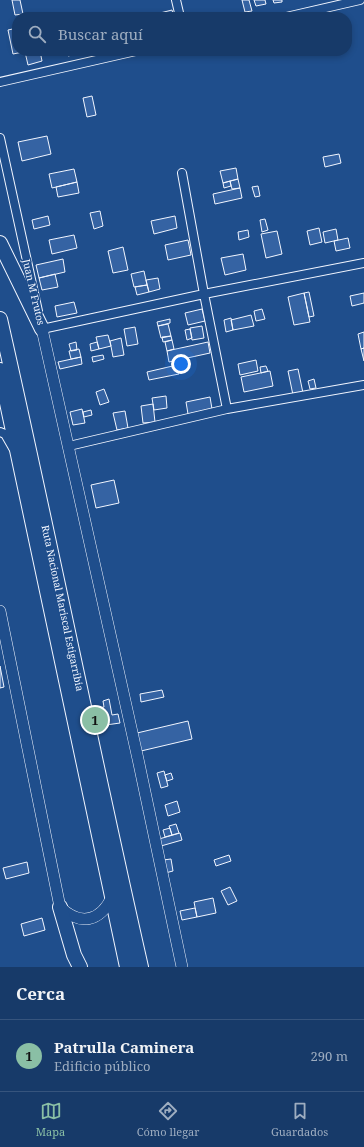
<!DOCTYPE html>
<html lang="es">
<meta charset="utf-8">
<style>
:root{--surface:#173a69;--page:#244571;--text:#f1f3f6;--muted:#9eadc0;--line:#36547d;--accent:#8abfa5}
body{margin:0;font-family:"Noto Serif",serif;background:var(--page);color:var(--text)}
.you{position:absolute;left:181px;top:364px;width:14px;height:14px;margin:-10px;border:3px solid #fff;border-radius:50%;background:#1a73e8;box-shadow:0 0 0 6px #1a73e833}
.badge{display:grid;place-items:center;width:26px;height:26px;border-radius:50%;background:var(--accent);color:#111;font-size:13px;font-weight:700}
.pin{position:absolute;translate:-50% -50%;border:2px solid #fff;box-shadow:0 1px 4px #0006}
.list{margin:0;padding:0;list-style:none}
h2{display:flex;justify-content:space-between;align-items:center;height:52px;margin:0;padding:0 16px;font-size:17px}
h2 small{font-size:13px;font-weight:400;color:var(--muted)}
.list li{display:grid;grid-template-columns:26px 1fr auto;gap:12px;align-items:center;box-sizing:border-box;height:72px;padding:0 16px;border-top:1px solid var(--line)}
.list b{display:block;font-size:15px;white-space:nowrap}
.list p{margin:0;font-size:13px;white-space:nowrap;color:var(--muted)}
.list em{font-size:13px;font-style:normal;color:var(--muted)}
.icon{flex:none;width:22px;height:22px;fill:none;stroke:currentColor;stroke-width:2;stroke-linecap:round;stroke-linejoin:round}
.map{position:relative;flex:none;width:364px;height:967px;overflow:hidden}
.search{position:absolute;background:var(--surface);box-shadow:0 2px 6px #0003;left:12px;right:12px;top:12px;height:44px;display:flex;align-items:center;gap:10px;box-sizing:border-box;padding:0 14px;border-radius:16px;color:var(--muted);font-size:15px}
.sheet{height:124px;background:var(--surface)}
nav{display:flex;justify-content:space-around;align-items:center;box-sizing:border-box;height:56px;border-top:1px solid var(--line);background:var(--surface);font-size:11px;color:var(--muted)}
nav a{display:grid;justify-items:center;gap:2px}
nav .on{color:var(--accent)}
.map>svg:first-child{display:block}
.building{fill:#3563a3;stroke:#f2f6ff}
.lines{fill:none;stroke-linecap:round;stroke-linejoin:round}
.street-casing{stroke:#f2f6ff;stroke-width:10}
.secondary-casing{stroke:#f2f6ff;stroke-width:12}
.highway-casing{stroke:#f2f6ff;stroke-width:16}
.street{stroke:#1f4e8c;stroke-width:8}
.secondary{stroke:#1f4e8c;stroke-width:11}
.highway{stroke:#1f4e8c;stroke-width:14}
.labels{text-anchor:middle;stroke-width:3;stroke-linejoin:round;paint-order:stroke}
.street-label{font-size:10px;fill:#f2f6ff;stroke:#1f4e8c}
</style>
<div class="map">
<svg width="364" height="967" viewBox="0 0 364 967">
<rect width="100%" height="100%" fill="#1f4e8c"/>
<!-- building -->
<path class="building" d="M12 0H20L23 14 15 15Z
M242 0H249L252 11 245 12Z
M254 0H265L266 4 256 6Z
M273 0H282V2L274 3Z
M172 10 174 17H160V13Z
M17 28V51H28L13 54 8 30Z
M32 51H40L42 61 28 65 25 52Z
M67 51H77V54L68 56Z
M92 96 96 115 87 117 83 98Z
M47 136 51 154 22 161 18 142Z
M339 154 341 163 325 167 323 157Z
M236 168 238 179 223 183 220 171Z
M74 169 77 182 52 188 49 174Z
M238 179 240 188 232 189 230 181Z
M230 181 231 186 224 188 223 183Z
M77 182 79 193 58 197 56 187Z
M258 186 260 196 255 197 252 187Z
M240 188 242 198 215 204 213 194Z
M100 211 103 226 94 229 90 213Z
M48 216 50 225 34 229 32 220Z
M175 216 177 228 154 234 151 221Z
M265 219 268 230 262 232 260 220Z
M319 228 322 242 310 245 307 231Z
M336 229 338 240 325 243 323 232Z
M248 230 249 237 239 240 238 232Z
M277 231 282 254 266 258 261 234Z
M74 235 77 248 52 254 49 240Z
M348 238 350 248 336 251 334 241Z
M188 240 191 255 168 260 165 245Z
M123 247 128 270 113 273 108 251Z
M243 254 246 270 225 275 221 258Z
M63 259 65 272 39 278 36 265Z
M144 271 147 285 134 287 131 274Z
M55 274 58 287 42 290 39 278Z
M158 278 160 289 149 292 146 280Z
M147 285 149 292 137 295 135 287Z
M309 292 314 316 309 317 304 293Z
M304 293 310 322 294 325 288 297Z
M364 293V303L352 306 350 296Z
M74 302 77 313 57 317 55 306Z
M202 309 205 321 188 325 185 313Z
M262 309 265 319 256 321 254 311Z
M251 315 254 326 233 330 231 320Z
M231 318 233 330 226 332 224 320Z
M170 319V323L158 326 157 322Z
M168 324 171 336 161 338 158 326Z
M202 326 204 338 192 340 190 328Z
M135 327 138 344 127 346 124 329Z
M190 329 192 338 187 340 185 330Z
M364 332V348L361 349 358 334Z
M108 335 111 346 99 349 96 337Z
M171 336 172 340 163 342 162 337Z
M121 338 124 355 113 357 110 341Z
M172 340 174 349 167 351 165 342Z
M76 342 77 350 71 351 69 344Z
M97 342 99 349 91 351 90 344Z
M208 342 210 353 169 362 167 351Z
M364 348V361L361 349Z
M79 349 81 357 71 359 69 351Z
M103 355 104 359 93 362 92 357Z
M81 357 82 364 60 369 58 362Z
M256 360 258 371 240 375 238 364Z
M177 365 179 374 149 380 147 372Z
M266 366 268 371 261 373 260 367Z
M298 369 303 393 293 395 288 371Z
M270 371 273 386 244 392 241 377Z
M314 379 316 388 310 389 308 381Z
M104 389 109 402 100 405 96 392Z
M166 396 167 408 154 410 152 398Z
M210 397 212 409 188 414 186 402Z
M153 404 155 422 143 423 141 406Z
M82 409 85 423 73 425 70 412Z
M91 410 92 415 84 417 83 412Z
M125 411 128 428 117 430 113 413Z
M114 480 119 503 96 508 91 485Z
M0 666 4 687 0 688Z
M162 690 164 697 141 702 140 694Z
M109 699 112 715 118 714 120 723 99 726 97 708 104 707 103 701Z
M188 721 192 739 141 751 137 733Z
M164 771 168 786 161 788 157 773Z
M171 773 173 779 167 781 165 775Z
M177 801 180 812 168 816 165 805Z
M176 824 179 833 172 835 169 826Z
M170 828 172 835 165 837 163 830Z
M180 833 182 840 161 846 159 839Z
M229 855 231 861 216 866 214 860Z
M171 859 173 871 165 873 163 860Z
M27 862 29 873 6 879 3 868Z
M230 887 237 901 228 905 221 891Z
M213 898 216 913 197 917 194 902Z
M195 908 197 917 182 920 180 911Z
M42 918 45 930 24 936 21 924Z"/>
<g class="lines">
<!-- street casing -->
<g class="street-casing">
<path id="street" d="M176 0 180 17
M286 17 360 0
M0 82 136 51
M0 138 38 311
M182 173 204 294 227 409
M41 325 42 329 204 294 364 263
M0 432 5 434 13 448
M69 446 227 409 364 385"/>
</g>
<!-- secondary casing -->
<g class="secondary-casing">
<path id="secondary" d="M42 329 138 759 182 967
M0 611 60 907C80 926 100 922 112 897"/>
</g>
<!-- highway casing -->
<g class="highway-casing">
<path id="highway" d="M0 243 42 329
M0 319C49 535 92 752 141 967
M0 370 127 967
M60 907 74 955 80 967"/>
</g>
<!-- street -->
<use href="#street" class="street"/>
<!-- secondary -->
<use href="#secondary" class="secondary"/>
<!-- highway -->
<use href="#highway" class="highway"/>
</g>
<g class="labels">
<!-- street labels -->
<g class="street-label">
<text transform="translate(34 292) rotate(77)" y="4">Juan M Frutos</text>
<text transform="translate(63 608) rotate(78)" y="4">Ruta Nacional Mariscal Estigarribia</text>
</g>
</g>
</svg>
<div class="you"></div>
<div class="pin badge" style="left:95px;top:720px">1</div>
<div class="search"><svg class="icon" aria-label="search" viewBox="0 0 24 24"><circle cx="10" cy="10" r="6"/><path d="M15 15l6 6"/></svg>Buscar aquí</div>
</div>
<section class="sheet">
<h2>Cerca<small></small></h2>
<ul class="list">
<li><span class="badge">1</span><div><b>Patrulla Caminera</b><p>Edificio público</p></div><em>290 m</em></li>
</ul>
</section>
<nav>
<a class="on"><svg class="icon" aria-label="map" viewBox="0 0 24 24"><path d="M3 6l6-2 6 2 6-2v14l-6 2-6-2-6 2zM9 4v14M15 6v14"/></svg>Mapa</a>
<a><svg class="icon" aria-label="directions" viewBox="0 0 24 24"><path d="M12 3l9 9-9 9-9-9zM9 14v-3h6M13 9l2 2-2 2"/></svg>Cómo llegar</a>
<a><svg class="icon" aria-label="saved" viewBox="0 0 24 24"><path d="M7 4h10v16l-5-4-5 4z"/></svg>Guardados</a>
</nav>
